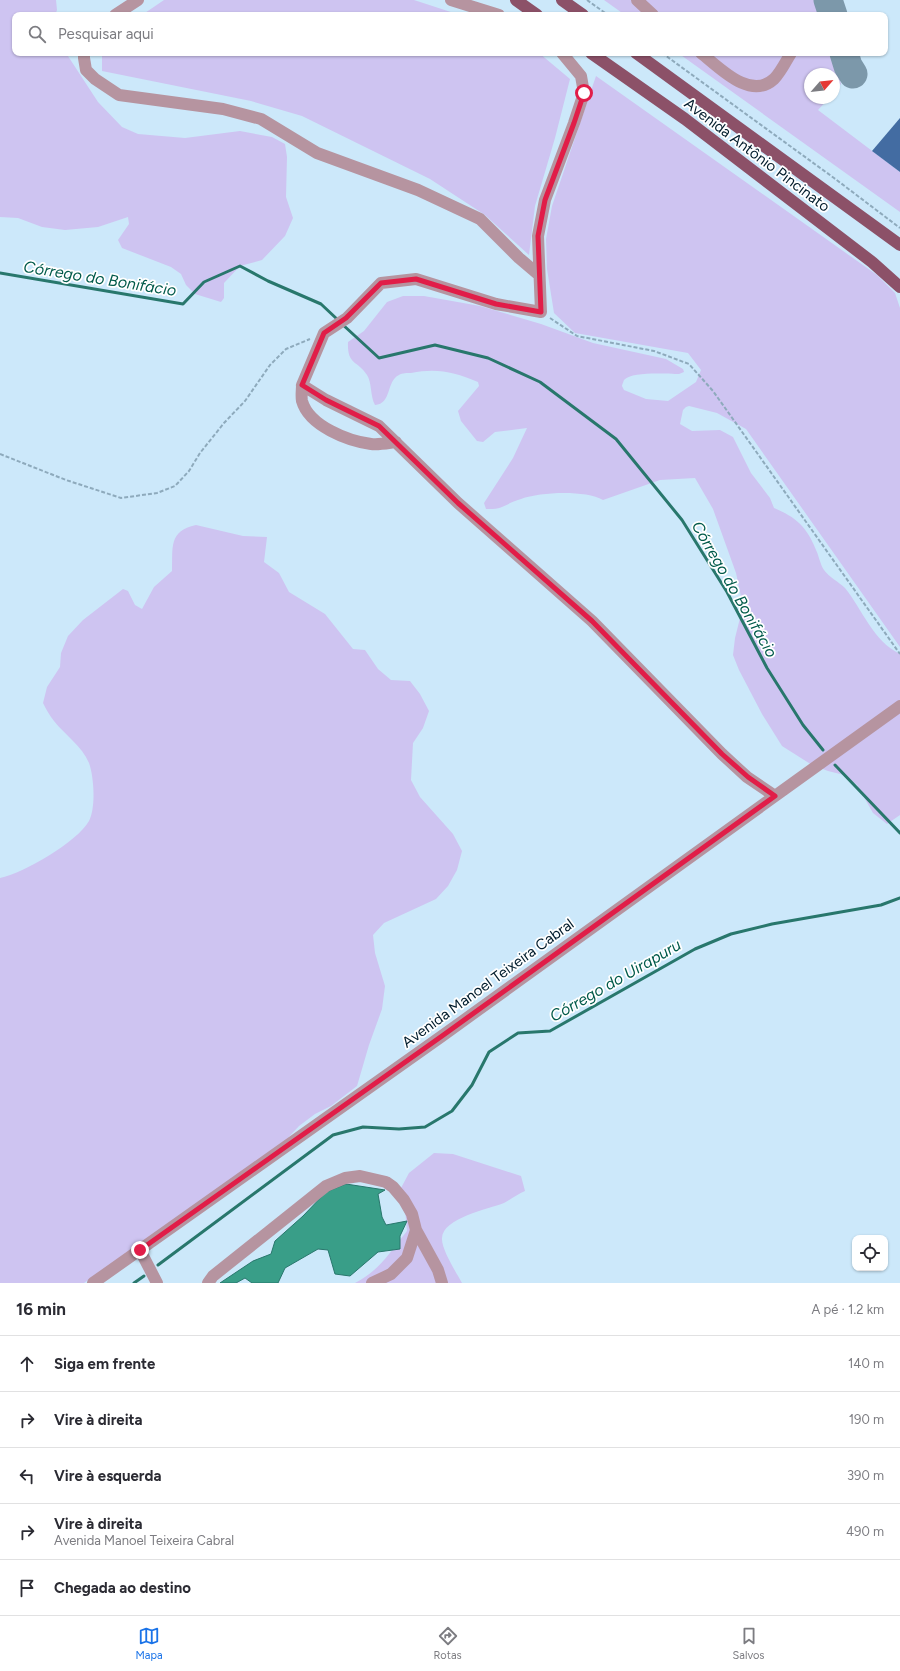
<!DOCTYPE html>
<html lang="pt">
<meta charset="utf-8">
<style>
:root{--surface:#fff;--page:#f2f2f3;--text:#2b2b33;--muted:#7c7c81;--line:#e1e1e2;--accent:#1a73e8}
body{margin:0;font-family:Figtree,sans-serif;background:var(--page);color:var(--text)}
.controls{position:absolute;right:12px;bottom:12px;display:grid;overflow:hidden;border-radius:8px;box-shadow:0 1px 3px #0004}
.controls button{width:36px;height:36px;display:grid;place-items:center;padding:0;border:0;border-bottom:1px solid var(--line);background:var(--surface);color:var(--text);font:20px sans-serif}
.compass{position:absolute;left:804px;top:68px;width:36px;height:36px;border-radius:50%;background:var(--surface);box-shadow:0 1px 3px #0004;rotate:62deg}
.stop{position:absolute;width:12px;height:12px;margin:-9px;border:3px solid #e11d48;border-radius:50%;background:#fff}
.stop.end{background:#e11d48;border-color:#fff;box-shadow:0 1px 4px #0008}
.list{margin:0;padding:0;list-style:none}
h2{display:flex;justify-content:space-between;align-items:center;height:52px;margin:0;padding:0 16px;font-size:17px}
h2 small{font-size:13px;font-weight:400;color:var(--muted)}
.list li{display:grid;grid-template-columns:26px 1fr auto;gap:12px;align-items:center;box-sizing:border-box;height:56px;padding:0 16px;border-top:1px solid var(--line)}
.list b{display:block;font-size:15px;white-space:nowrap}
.list p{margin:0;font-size:13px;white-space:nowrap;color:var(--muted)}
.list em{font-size:13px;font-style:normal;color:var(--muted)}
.icon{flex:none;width:22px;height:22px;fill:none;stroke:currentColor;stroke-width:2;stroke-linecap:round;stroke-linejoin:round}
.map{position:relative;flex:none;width:900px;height:1283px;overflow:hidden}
.search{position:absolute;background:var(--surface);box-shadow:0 1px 3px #0004;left:12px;right:12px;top:12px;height:44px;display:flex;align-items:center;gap:10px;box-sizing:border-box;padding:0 14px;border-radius:8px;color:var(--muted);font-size:15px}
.sheet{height:332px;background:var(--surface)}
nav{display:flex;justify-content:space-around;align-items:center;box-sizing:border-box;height:56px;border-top:1px solid var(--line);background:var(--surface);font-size:11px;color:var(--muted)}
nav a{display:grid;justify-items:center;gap:2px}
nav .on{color:var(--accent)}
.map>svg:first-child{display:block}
.green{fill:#cec4f1}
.water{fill:#399e88;stroke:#28776c}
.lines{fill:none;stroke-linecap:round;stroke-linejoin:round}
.stream{stroke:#28776c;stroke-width:3}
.taxiway{stroke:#7c98aa;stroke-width:29}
.building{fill:#436ca2}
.path{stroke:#8eaabc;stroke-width:2;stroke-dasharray:4 2;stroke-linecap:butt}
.minor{stroke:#b694a0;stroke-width:12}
.major{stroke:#8c5168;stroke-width:12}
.route{stroke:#e11d48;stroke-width:5}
.labels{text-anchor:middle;stroke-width:3.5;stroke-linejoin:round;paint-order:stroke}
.street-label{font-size:15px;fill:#001c2c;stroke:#fff}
.water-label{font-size:16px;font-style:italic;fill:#015a4a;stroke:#fff}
</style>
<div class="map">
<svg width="900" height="1283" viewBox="0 0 900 1283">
<rect width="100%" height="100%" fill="#cce8fa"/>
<!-- green -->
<path class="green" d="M0 0H56L57 10 55 15H15V53H66L98 102 122 127 138 134 185 138 240 131 272 137 285 144 287 157 286 197 293 218 285 236 262 260 240 266 224 283V298L221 302 195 294 186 285 181 274 171 267 122 248 118 240 129 224 128 217 98 227 65 230 42 227 18 218 0 217Z
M164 0H414L460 15H142Z
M604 0H633L648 15H625Z
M641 0H815L821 15H657Z
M102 53H539L570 79 555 138 535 206 529 255 485 215 430 179 302 116 251 101 102 71Z
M678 53H695L732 81 757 90 795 53H833L841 84 834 92V74H810V98H829L818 110 900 172V212Z
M705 53H788L777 70 764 81 743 79Z
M596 76 877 275 895 293 900 308V647L746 429 717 413 689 406 686 407 683 410 680 424 692 431 720 430 733 437 751 473 770 498 774 508C796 517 807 527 816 550 819 556 820 564 824 570 829 577 839 582 845 588 862 609 873 641 900 654V815L887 824 873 813 857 785 844 775 828 771 812 765 782 746 762 714 739 670 733 655 735 638 743 606 736 573 713 509 695 478 660 480 603 500C585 490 541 492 521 499 506 503 503 510 486 509L484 503 513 458 527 428 495 432 483 442 477 441 461 421 458 411 479 386 478 382C454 372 437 368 411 373 408 373 402 373 399 375 386 381 392 404 375 405 370 396 372 382 367 375 357 360 347 365 348 342L364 331 387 302 403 296H424L480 306 541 324 593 343 666 359 683 369 684 372 679 374C667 374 632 371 624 380 624 380 622 385 622 386L624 390 646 399 668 401 696 382 701 370 688 353 575 333 554 313 547 269 546 239 552 206Z
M196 525 243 536 267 537 264 562 279 573 289 592 325 614 353 649 365 650 378 669 391 680 410 681 420 694 429 711 423 728 413 743 411 780 420 797 453 834 462 851 457 870 448 886 436 899 384 923 373 935 375 953 385 986 382 1009 369 1045 357 1086 331 1106 315 1114 299 1126 285 1141 84 1283H0V878C24 873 77 842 89 821 96 808 94 777 89 763 82 746 65 735 54 721 50 716 46 709 43 703L47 687 60 667 61 653 68 636 83 620 123 589 128 591 135 605 142 609 154 587 172 571C173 548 168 531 196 525Z
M434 1153 453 1154 521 1176 525 1191C518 1194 511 1199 504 1203 488 1209 443 1218 442 1238 441 1249 456 1272 462 1283H355C380 1270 389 1253 407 1231L404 1197 401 1188 409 1173Z"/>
<!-- water -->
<path class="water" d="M346 1184 385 1190 378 1194 382 1217 386 1225 407 1221 400 1236V1249L378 1252 350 1276 335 1274 328 1250 318 1249 285 1268 278 1283H252L245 1278 236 1283H220L253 1261 271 1254 275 1241 303 1216 326 1192Z"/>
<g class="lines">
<!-- stream -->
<path class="stream" d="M0 273 183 304 204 282 240 266 268 281 321 304 338 320
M342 324 379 358 435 345 488 358 540 382 616 439 682 520 727 592 767 668 803 725 823 750
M835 765 900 833
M158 1265 333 1135 363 1127 399 1129 425 1127 452 1111 472 1085 489 1052 518 1033 550 1031 695 949 731 934 772 924 881 905 900 898
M134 1283 144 1276"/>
<!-- taxiway -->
<path class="taxiway" d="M828 0 833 15
M844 53 848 66 853 74"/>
</g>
<!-- building -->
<path class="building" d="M900 118V172L872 151Z"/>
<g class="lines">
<!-- path -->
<path class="path" d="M587 0 608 15
M662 53 834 178 900 228
M550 318 577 336 654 351 689 364 713 391 900 654
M0 454 66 480 121 498 157 493 175 486 189 471 200 453 224 423 245 401 270 365 286 349 310 339"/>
<!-- minor -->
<path class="minor" d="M451 0 499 15
M637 0 653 15
M115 15 138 0
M84 53V58L86 70 95 79 119 95 223 109 261 119 317 153 418 190 480 219 519 258 539 275
M562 53 581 76 584 93 574 123 545 200 538 236 541 312 496 304 416 279 381 283 347 318 324 333 302 385 326 400 379 426 458 503 592 621 722 754 747 777 775 796
M701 53C719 67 750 101 774 79 781 72 786 61 791 53
M302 385C302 390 301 396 302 401 309 426 348 441 371 444 379 445 388 443 396 442
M416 1230 438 1270 442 1283
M140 1250 157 1283
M93 1283 442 1036 900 706
M208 1283 213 1276 326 1186 345 1178 360 1176 386 1182 393 1187 404 1200 412 1214 416 1230 407 1258 391 1274 372 1283"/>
<!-- major -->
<path class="major" d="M516 0 537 15
M562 0 583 15
M591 53 685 119 872 262 900 287
M636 53 900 245"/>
</g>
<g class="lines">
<!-- route -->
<path class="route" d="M140 1250 442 1036 775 796 748 777 722 754 592 621 458 503 379 426 326 400 302 385 324 333 346 318 381 283 416 279 496 304 541 312 538 236 545 200 574 123 584 93"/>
</g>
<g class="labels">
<!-- street labels -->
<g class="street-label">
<text transform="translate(757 155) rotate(37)" y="5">Avenida Antônio Pincinato</text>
<text transform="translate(488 983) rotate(-36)" y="5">Avenida Manoel Teixeira Cabral</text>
</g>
<!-- water labels -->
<g class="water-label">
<text transform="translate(100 278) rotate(9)" y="6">Córrego do Bonifácio</text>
<text transform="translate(735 589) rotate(60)" y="6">Córrego do Bonifácio</text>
<text transform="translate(615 980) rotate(-30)" y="6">Córrego do Uirapuru</text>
</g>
</g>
</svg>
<div class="controls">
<button><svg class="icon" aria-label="locate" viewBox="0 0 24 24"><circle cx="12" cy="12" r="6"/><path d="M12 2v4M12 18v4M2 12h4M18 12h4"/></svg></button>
</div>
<svg class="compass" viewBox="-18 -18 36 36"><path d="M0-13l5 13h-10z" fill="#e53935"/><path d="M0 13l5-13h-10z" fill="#7c7c81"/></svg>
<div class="stop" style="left:584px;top:93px"></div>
<div class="stop end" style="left:140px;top:1250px"></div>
<div class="search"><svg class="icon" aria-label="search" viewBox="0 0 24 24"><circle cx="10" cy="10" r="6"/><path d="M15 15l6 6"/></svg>Pesquisar aqui</div>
</div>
<section class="sheet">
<h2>16 min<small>A pé · 1.2 km</small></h2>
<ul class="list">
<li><svg class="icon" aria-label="ahead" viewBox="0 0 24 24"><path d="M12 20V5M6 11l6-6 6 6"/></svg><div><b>Siga em frente</b></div><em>140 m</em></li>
<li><svg class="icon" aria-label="right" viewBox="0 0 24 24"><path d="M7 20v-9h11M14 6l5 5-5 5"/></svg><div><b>Vire à direita</b></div><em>190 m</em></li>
<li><svg class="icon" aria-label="left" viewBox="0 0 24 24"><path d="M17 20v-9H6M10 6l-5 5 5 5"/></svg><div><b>Vire à esquerda</b></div><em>390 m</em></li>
<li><svg class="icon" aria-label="right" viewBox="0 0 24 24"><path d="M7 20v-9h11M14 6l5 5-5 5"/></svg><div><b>Vire à direita</b><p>Avenida Manoel Teixeira Cabral</p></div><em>490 m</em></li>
<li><svg class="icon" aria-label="arrive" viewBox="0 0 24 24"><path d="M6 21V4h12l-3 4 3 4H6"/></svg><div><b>Chegada ao destino</b></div></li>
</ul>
</section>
<nav>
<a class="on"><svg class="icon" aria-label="map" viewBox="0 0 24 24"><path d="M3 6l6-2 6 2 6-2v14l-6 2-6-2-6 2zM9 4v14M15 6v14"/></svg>Mapa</a>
<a><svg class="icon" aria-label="directions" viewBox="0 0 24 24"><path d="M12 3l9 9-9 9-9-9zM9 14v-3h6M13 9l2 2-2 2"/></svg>Rotas</a>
<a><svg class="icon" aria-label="saved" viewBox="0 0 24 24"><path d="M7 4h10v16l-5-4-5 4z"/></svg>Salvos</a>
</nav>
